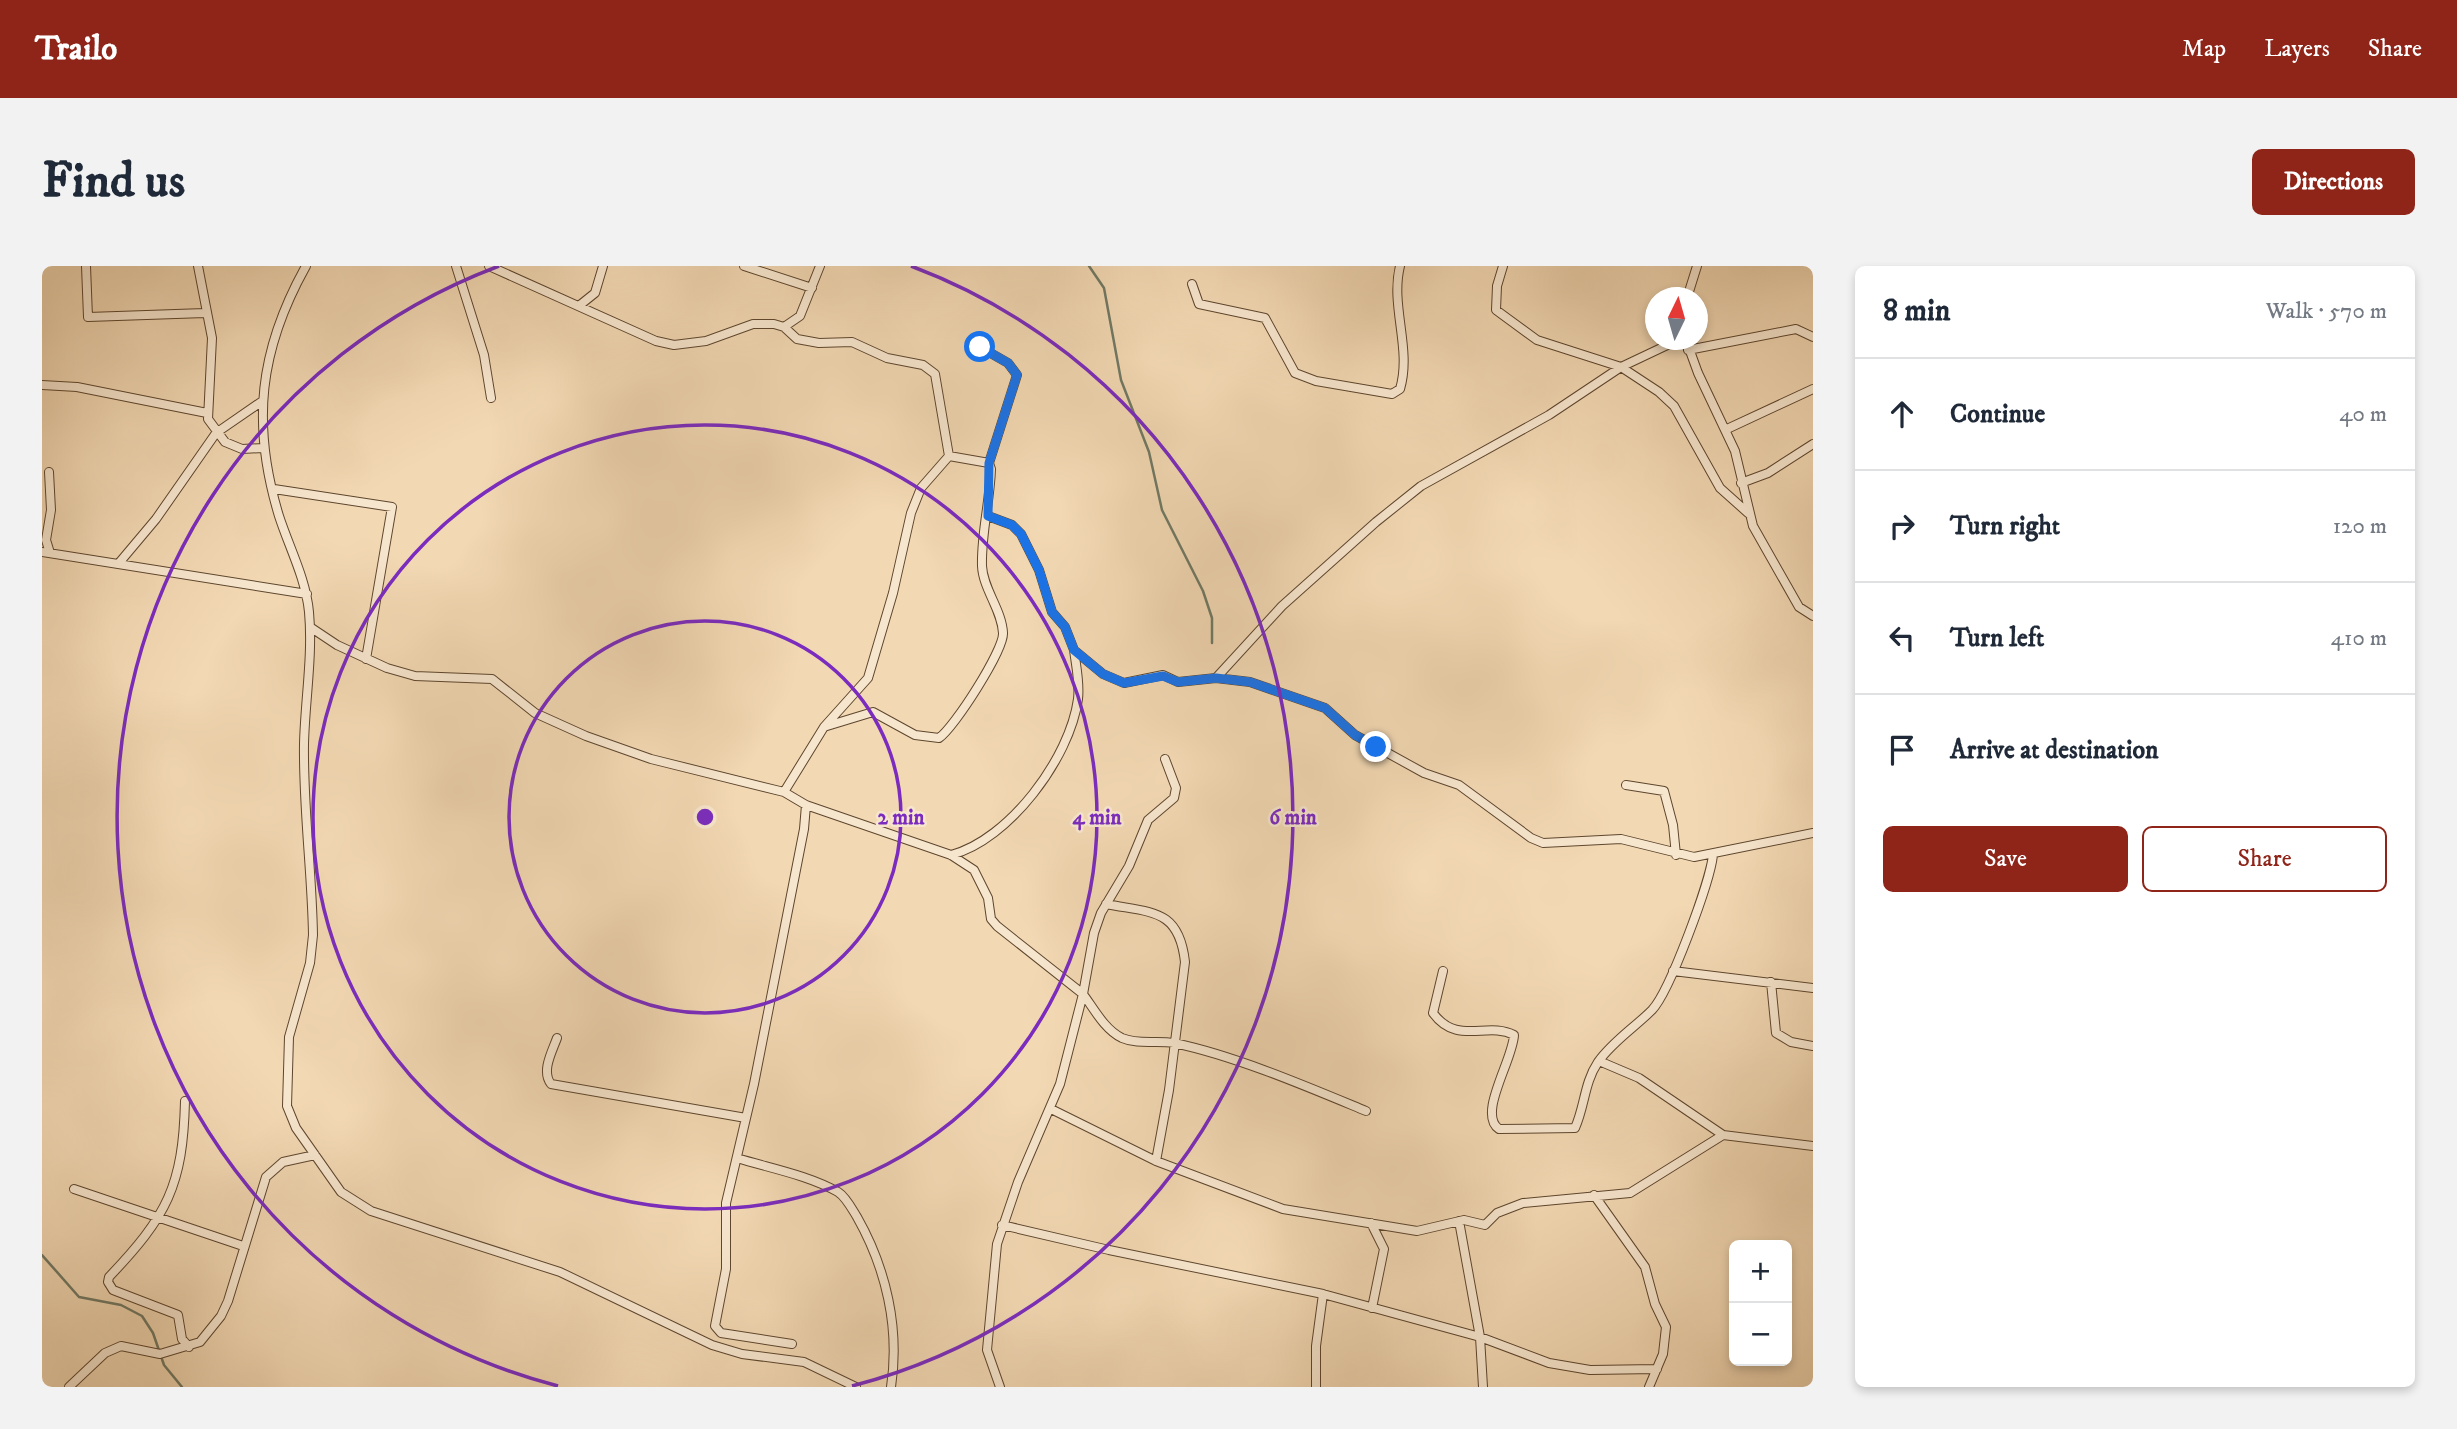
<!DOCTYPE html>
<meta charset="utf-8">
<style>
:root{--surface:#fff;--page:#f2f2f3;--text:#1f2937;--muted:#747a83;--line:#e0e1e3;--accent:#8f2418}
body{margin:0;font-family:"IM FELL DW Pica",serif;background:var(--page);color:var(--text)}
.controls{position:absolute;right:21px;bottom:21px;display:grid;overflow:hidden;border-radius:10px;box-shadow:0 4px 10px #0003}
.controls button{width:63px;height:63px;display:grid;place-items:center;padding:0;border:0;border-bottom:2px solid var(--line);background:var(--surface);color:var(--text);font:35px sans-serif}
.compass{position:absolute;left:1603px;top:21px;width:63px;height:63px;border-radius:50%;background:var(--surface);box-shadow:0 4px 10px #0003;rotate:5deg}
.stop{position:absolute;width:21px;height:21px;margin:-16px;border:5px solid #1a73e8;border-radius:50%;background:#fff}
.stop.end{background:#1a73e8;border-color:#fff;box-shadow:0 2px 7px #0008}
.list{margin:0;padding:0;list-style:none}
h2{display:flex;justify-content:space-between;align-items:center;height:91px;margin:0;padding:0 28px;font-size:30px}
h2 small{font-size:23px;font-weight:400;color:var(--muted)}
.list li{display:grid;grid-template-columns:46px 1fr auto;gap:21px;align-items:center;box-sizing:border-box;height:112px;padding:0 28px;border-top:2px solid var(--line)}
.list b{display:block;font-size:26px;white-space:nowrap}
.list em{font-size:23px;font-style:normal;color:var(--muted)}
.actions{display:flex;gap:14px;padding:21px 28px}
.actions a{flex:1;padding:16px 0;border:2px solid var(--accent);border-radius:10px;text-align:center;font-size:24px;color:var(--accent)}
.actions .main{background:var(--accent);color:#fff}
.icon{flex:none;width:38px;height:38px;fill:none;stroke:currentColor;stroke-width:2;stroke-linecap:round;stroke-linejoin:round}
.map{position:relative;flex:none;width:1771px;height:1121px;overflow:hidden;border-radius:10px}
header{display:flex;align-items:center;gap:42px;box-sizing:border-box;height:98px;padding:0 35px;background:var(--accent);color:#fff}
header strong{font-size:33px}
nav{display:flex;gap:38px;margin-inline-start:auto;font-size:24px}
.intro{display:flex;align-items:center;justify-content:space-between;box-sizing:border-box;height:168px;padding:0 42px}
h1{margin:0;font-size:49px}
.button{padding:18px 32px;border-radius:10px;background:var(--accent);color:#fff;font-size:24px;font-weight:700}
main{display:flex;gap:42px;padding:0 42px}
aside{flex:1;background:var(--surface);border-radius:10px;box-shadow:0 4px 10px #0003}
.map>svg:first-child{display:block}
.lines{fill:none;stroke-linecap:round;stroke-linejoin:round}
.stream{stroke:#707965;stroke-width:2.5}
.street-casing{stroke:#5e462e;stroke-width:10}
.street{stroke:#f7e6ce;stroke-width:8}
.route{stroke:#1a73e8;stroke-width:9}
.ring{fill:none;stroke:#7b2cbf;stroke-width:3.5}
.centre{fill:#7b2cbf;stroke:#f7e6ce;stroke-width:3.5}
.ring-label{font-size:21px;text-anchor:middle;font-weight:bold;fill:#7b2cbf;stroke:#f7e6ce;stroke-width:5;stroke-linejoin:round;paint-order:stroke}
</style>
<header>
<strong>Trailo</strong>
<nav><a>Map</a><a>Layers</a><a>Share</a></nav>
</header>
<div class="intro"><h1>Find us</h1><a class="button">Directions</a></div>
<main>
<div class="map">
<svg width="1771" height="1121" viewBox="0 0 1771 1121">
<rect width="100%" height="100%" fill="#f2d8b3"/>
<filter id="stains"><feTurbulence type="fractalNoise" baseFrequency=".00286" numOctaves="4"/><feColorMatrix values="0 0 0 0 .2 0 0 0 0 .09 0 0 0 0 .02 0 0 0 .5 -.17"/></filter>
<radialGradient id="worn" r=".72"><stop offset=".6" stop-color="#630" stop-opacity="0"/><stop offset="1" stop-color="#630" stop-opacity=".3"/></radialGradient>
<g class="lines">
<!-- stream -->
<path class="stream" d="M1047 0 1062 22 1079 114 1107 186 1120 244 1161 325 1170 352V377
M0 989 37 1031 79 1039 100 1050 111 1067 122 1099 140 1121"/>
<!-- street casing -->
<g class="street-casing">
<path id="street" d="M44 0 46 51 163 47
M156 0 170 72 166 153 183 176 200 183 221 182
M264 0C217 84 209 158 237 250 247 281 264 313 267 346 271 390 263 434 262 478 261 542 270 606 271 669L268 697 247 771 245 840 254 862 299 926 329 945 518 1006 670 1079 700 1088 762 1096 814 1121
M414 0 442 89 449 132
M447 0 614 75 632 79 664 75 711 58H732L742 61 755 73 777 77 810 76 845 92 881 99 893 108 907 190 879 222 869 247 851 327 826 412 782 461 742 526
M702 0 770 22
M1461 0 1455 20 1454 44 1495 74 1579 101 1617 126 1632 140 1678 222 1706 247
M1150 18 1157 38 1223 52 1253 107 1274 115 1350 128 1358 123C1370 83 1348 40 1358 0
M1645 32 1655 0
M538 39 553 27 561 0
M742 61 758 50 778 0
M1644 74 1656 107 1693 185 1711 260 1757 341 1771 350
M938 81 966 97 975 109 947 197
M1646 84 1754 63 1771 71
M0 119 35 121 165 147
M1685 163 1771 123
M7 206 9 244 4 274 8 287
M1699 217 1726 207 1771 178
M232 223 350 241 324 393
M946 250 970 259 979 268 997 304 1010 346 1023 361 1032 384 1061 408 1082 417 1121 409 1136 416 1174 412 1208 416 1283 442 1313 469 1382 507 1417 519 1489 572 1501 577 1579 573 1652 591 1771 567
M0 286 265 328
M77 297 114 253 174 167 219 136
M268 361 295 379 345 402 373 410 450 413 493 447 544 470 609 493 742 526 764 539 909 589 932 604 946 632 949 653 955 660 1041 728 1018 818 976 916 955 978 945 1084 958 1121
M1174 412 1240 340 1334 256 1379 220 1507 149 1579 101 1636 74
M785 460 831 446 873 469 897 472C912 462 962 384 961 367 960 344 941 323 940 300 939 268 948 235 949 203L947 197 907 190
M1123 493 1134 522 1132 532 1106 554 1087 600 1059 647 1052 667 1041 728C1052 743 1063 764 1080 772 1096 779 1115 774 1132 777 1194 790 1266 821 1324 845
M1584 519 1622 525 1631 559 1634 589
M909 589C967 574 1028 492 1036 433 1038 417 1034 400 1032 384
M1064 638C1109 647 1137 642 1143 696L1127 824 1114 895
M1401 705 1391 747C1415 780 1445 755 1472 769 1471 794 1435 848 1457 863L1533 862C1543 840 1542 817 1556 796 1571 775 1592 762 1610 744 1628 725 1668 616 1671 589
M1631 705 1771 722
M1729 716 1734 767 1749 776 1771 780
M515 772C510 786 499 805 509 818L704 852
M1557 795 1597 812 1681 869
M143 835C141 920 125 950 67 1011L66 1016 71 1024 136 1049 140 1073 147 1081
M1009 843 1114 895 1241 943 1375 965 1422 954 1443 959 1455 947 1481 937 1588 927 1681 869 1771 880
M695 892C727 902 766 909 796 926 804 931 810 943 815 951 844 1002 858 1062 849 1121
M32 923 201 980
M1552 929 1603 1001 1613 1038 1624 1061 1621 1088 1607 1121
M1417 955 1438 1071 1441 1121
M1329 957 1342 983 1330 1042
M960 959 1067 984 1281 1028 1438 1071 1507 1097 1548 1104 1615 1103
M750 1078 679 1067 673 1060 684 1003V937L712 818 762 563 764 539
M27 1121 63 1087 79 1080 118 1088 158 1076 179 1050 186 1035 224 911 241 896 273 889
M1274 1121V1080L1281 1028"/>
</g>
<!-- street -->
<use href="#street" class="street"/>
</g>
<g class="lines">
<!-- route -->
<path class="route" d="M938 81 966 97 975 109 947 197 946 250 970 259 979 268 997 304 1010 346 1023 361 1032 384 1061 408 1082 417 1121 410 1136 416 1174 412 1208 416 1283 442 1313 469 1334 481"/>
</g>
<!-- distance rings -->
<g class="ring">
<circle cx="663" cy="551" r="196"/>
<circle cx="663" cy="551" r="392"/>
<path d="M516 1120A588 588 0 0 1 457 0M869 0A588 588 0 0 1 810 1120"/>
</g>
<circle cx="663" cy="551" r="10" class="centre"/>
<g class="ring-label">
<text x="859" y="558">2 min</text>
<text x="1055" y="558">4 min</text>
<text x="1251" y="558">6 min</text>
</g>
<rect width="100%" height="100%" filter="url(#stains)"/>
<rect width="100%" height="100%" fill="url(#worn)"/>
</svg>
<div class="controls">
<button>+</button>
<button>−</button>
</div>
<svg class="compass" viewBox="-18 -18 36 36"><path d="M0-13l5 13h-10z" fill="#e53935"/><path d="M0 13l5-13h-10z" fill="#747a83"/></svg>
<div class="stop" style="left:938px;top:81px"></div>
<div class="stop end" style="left:1334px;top:481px"></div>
</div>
<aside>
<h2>8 min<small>Walk · 570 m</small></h2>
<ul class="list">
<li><svg class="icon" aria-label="ahead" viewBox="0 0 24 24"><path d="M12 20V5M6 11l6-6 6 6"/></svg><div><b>Continue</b></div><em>40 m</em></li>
<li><svg class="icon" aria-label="right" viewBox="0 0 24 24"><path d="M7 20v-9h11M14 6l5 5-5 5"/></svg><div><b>Turn right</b></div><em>120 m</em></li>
<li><svg class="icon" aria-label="left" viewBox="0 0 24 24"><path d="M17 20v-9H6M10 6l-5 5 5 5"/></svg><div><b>Turn left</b></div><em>410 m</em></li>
<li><svg class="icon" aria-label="arrive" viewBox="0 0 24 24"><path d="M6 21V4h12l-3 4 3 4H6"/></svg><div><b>Arrive at destination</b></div></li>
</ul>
<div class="actions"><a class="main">Save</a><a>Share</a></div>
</aside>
</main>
